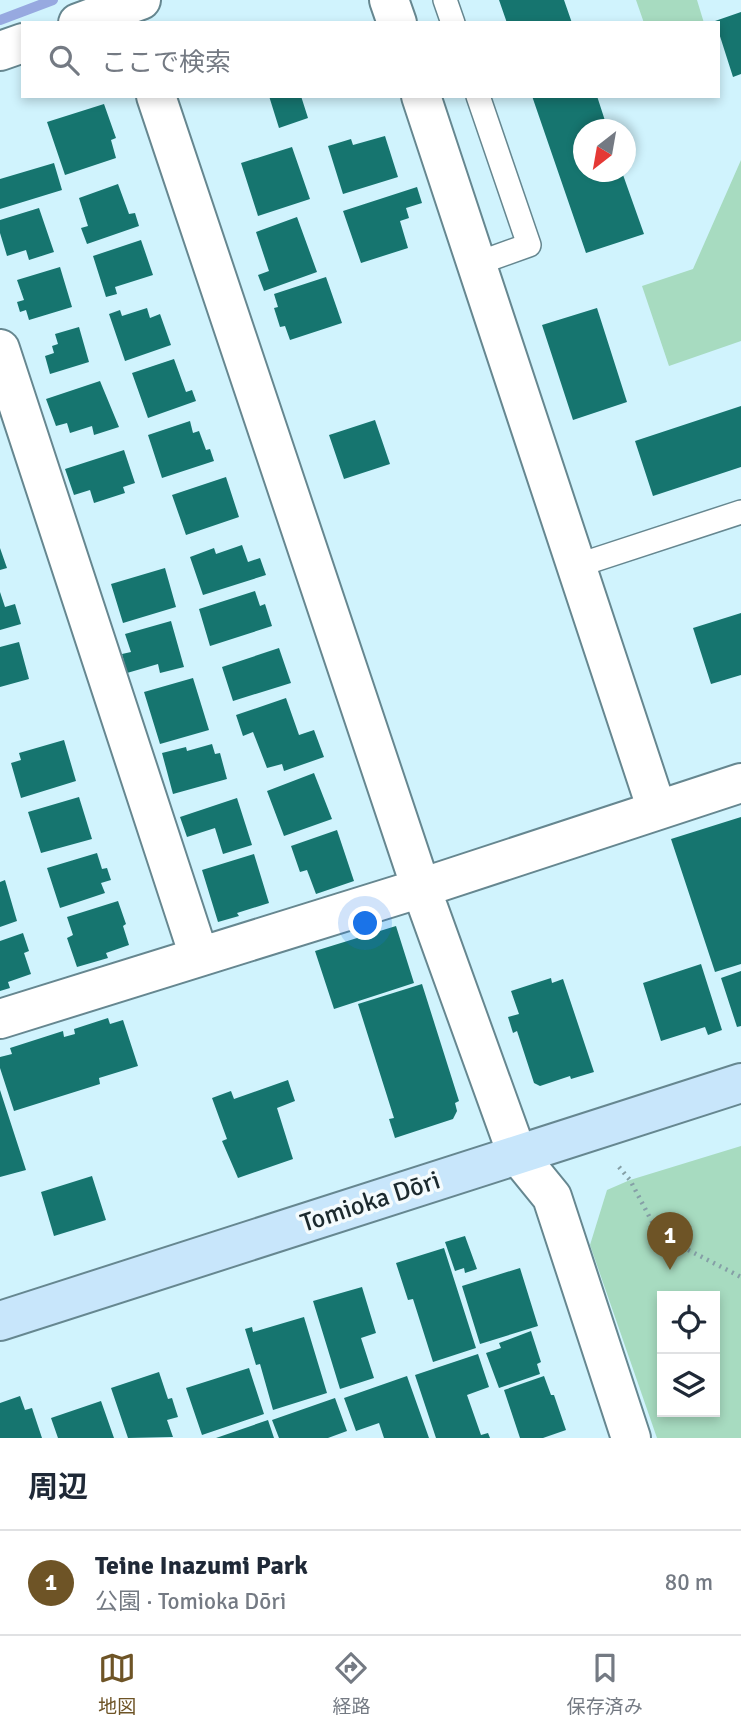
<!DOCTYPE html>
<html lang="ja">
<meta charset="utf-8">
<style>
:root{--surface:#fff;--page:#f6f6f7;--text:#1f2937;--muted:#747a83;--line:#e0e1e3;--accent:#6e5426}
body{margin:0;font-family:Signika,"Noto Sans JP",sans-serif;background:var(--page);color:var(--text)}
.controls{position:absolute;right:21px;bottom:21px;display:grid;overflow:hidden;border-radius:0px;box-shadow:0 4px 10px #0003}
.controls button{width:63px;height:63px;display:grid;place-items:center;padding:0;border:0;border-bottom:2px solid var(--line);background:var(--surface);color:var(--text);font:35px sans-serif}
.compass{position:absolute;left:573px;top:119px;width:63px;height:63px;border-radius:50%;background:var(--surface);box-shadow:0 4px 10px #0003;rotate:211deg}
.you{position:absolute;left:366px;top:924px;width:24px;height:24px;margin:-18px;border:5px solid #fff;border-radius:50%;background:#1a73e8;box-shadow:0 0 0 10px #1a73e833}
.badge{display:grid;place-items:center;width:46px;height:46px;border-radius:50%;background:var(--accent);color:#fff;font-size:23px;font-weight:700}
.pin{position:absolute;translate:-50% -58px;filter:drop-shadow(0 2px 4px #0008)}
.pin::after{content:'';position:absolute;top:37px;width:24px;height:21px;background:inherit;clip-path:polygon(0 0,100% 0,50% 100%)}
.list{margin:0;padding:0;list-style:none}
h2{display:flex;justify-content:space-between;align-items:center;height:91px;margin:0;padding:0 28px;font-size:30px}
h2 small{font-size:23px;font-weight:400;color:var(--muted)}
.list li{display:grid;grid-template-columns:46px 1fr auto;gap:21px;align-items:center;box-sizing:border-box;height:105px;padding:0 28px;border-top:2px solid var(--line)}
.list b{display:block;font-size:26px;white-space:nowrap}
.list p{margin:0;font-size:23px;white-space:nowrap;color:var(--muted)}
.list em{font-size:23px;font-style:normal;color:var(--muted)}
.icon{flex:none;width:38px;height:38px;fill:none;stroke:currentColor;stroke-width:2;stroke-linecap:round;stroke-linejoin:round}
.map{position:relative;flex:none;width:741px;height:1438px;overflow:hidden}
.search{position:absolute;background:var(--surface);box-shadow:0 4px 10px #0003;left:21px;right:21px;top:21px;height:77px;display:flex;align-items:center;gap:18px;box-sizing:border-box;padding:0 24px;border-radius:0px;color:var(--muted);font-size:26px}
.sheet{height:196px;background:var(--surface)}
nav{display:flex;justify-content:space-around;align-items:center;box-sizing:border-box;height:98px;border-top:2px solid var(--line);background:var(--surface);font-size:19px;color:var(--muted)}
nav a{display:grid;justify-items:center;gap:4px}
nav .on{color:var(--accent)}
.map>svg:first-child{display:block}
.green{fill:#a7dbc0;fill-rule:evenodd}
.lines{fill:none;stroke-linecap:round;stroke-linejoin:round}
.stream{stroke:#97a9e0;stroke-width:10}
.building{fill:#16756f}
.lane-casing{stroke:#668790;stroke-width:26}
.street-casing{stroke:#668790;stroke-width:42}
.secondary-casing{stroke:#668790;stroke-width:42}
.path{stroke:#859fa6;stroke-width:4.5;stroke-dasharray:2 5;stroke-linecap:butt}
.lane{stroke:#fff;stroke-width:23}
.street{stroke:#fff;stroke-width:38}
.secondary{stroke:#c8e6fb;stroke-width:38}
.labels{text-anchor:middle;stroke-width:7;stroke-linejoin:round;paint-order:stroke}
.street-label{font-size:26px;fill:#1c2a2e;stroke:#f4fbfd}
</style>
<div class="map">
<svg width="741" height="1438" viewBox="0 0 741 1438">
<rect width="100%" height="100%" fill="#d0f3fd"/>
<!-- green -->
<path class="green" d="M636 0H697L704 23H644Z
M741 160V341L669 366 642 286 693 269Z
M741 1146V1438H657L590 1245 607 1190 630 1180ZM662 1296H715V1412H662Z"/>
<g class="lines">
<!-- stream -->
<path class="stream" d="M0 20 53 0"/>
</g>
<!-- building -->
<path class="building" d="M499 0H564L572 23H507Z
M741 12V74L733 77 718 30V23L715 21Z
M269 96H301L308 118 279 128Z
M532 96H597L608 130H584V172H622L644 234 586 253Z
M104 104 116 138 111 140 116 158 65 175 47 122Z
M385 136 398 177 343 194 328 146 351 139 353 145Z
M292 147 310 199 258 216 241 163Z
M54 163 62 190 0 209V179Z
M118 184 129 214 135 213 139 226 87 244 81 228 88 226 79 198Z
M417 187 422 203 406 208 409 218 400 221 408 248 361 263 343 211Z
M39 208 54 252 29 260 26 250 7 256 0 233V220Z
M297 217 317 272 264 291 258 275 269 271 256 232Z
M141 240 153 275 115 287 117 294 106 297 93 256Z
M60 267 72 307 29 320 26 310 20 312 17 302 24 300 17 280Z
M326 277 342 323 290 340 285 326 280 327 274 308 278 307 274 294Z
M147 308 150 318 160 314 171 345 125 361 109 314 120 310 122 316Z
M597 308 627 402 573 420 542 325Z
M79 327 89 362 50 374 45 356 54 353 52 346 58 344 55 334Z
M174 359 186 392 192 390 196 401 148 418 132 373Z
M100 381 119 427 94 435 92 426 70 433 67 423 56 426 46 399Z
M741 406V467L653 496 635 441Z
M375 420 390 464 344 479 329 435Z
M190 421 193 433 199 431 206 450 210 449 214 461 162 478 148 435Z
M124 450 135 483 123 487 125 493 94 503 90 490 74 495 65 469Z
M226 477 239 517 186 535 172 495Z
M242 545 248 562 260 558 266 575 203 595 190 557 214 548 216 554Z
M0 548 7 568 0 570Z
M165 568 176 607 123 623 111 584Z
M255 591 260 606 265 604 272 626 210 646 199 609Z
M0 592 5 607 15 604 21 624 0 630Z
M741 613V675L711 684 693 628Z
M171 621 184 667 160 673 158 664 127 673 122 654 131 652 125 634Z
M19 642 29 679 0 687V647Z
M279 648 291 683 233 701 222 667Z
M193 678 209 730 160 744 144 692Z
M286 698 299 735 314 730 324 757 284 771 282 764 267 768 253 732 243 736 236 715Z
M64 740 76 781 21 798 11 763 21 760 19 753Z
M212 744 215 754 220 753 227 779 173 794 162 753 186 747 187 751Z
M314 773 332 819 284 836 267 791Z
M79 797 92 839 41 853 28 812Z
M237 798 252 845 223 854 215 828 187 837 180 817Z
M741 817V964L715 972 671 839Z
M337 830 354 881 316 894 307 870 300 872 291 846Z
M97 853 102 869 107 868 111 880 101 883 105 893 60 908 47 868Z
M254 854 269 903 237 913 239 916 218 922 202 870Z
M5 880 17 921 0 927V882Z
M118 901 126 924 123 926 129 945 106 953 108 958 77 967 67 938 73 935 67 917Z
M396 926 414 983 334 1009 315 951Z
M23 933 29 951 24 953 31 974 8 982 10 988 0 991V941Z
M701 964 722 1030 708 1035 705 1027 661 1041 643 983Z
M741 971V1026L737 1027 721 978Z
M551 978 552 983 563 979 594 1072 571 1079 570 1076 540 1086 534 1083 517 1031 513 1033 508 1017 519 1014 511 991Z
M422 984 459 1101 455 1103 457 1111 453 1119 395 1138 389 1119 394 1118 358 1004Z
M108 1018 110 1024 123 1020 138 1066 99 1078 100 1084 14 1111 0 1068V1057L12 1054 10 1048 63 1031 64 1037 75 1034 74 1029Z
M288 1080 295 1101 277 1108 293 1159 238 1178 222 1141 227 1139 212 1098 231 1091 234 1099Z
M0 1090 26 1170 0 1177Z
M92 1176 106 1220 54 1236 41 1192Z
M465 1236 477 1269 465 1273 464 1268 455 1271 445 1242Z
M444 1248 476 1348 433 1362 413 1299 408 1300 396 1263Z
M520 1268 538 1326 480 1344 462 1286Z
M362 1287 376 1333 361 1338 374 1378 340 1389 313 1301Z
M304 1317 327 1393 273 1410 260 1364 256 1365 245 1329 252 1327 253 1332Z
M531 1331 541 1362 537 1364 540 1374 499 1388 486 1353 501 1348 499 1343Z
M478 1354 489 1387 467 1395 481 1435 488 1433 490 1438H436L415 1375Z
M249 1368 264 1414 202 1435 186 1388Z
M159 1372 168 1399 172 1398 178 1417 167 1420 173 1437 128 1438 111 1388Z
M407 1376 429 1438H384L379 1423 356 1431 344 1398Z
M544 1376 551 1395H554L566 1430 543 1438H520L504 1390Z
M20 1396 25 1410 32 1408 42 1438H0V1403Z
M335 1398 347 1431 328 1438H279L272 1420Z
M101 1401 114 1438H58L51 1418Z
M268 1420 274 1438H216Z"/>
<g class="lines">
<!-- lane casing -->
<g class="lane-casing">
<path id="lane" d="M445 0 453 23
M476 264 529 245 478 96
M576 566 741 512"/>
</g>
<!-- street casing -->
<g class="street-casing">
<path id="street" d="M389 0 397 23
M78 23 141 0
M0 51 23 43
M156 96 421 888 517 1154 552 1197 631 1438
M421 96 657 810
M0 349 199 956
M0 1019 421 888 741 783"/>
</g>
<!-- secondary casing -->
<g class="secondary-casing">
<path id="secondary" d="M0 1321 741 1083"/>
</g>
<!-- path -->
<path class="path" d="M619 1167 630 1180 659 1235 741 1277"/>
<!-- lane -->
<use href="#lane" class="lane"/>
<!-- street -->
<use href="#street" class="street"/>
<!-- secondary -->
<use href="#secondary" class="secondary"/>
</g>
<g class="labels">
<!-- street labels -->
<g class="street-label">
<text transform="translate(370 1201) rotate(-18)" y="9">Tomioka Dōri</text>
</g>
</g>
</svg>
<div class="controls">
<button><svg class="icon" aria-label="locate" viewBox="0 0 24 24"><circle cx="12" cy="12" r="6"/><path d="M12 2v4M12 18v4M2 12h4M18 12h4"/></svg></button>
<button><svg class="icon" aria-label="layers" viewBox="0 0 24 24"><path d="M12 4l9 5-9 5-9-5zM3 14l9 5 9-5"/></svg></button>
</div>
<svg class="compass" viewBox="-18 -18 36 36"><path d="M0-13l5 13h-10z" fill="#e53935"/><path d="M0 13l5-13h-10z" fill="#747a83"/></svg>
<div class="you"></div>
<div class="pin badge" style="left:670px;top:1270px">1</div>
<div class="search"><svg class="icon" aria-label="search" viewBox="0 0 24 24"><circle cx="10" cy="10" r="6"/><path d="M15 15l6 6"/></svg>ここで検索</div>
</div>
<section class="sheet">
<h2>周辺<small></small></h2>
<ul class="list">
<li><span class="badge">1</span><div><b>Teine Inazumi Park</b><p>公園 · Tomioka Dōri</p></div><em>80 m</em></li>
</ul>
</section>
<nav>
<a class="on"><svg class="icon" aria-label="map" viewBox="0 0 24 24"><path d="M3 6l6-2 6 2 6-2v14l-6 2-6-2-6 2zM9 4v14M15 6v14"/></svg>地図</a>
<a><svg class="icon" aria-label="directions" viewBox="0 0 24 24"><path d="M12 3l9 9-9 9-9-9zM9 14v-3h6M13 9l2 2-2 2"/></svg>経路</a>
<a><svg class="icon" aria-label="saved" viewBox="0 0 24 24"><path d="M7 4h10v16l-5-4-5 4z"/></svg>保存済み</a>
</nav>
